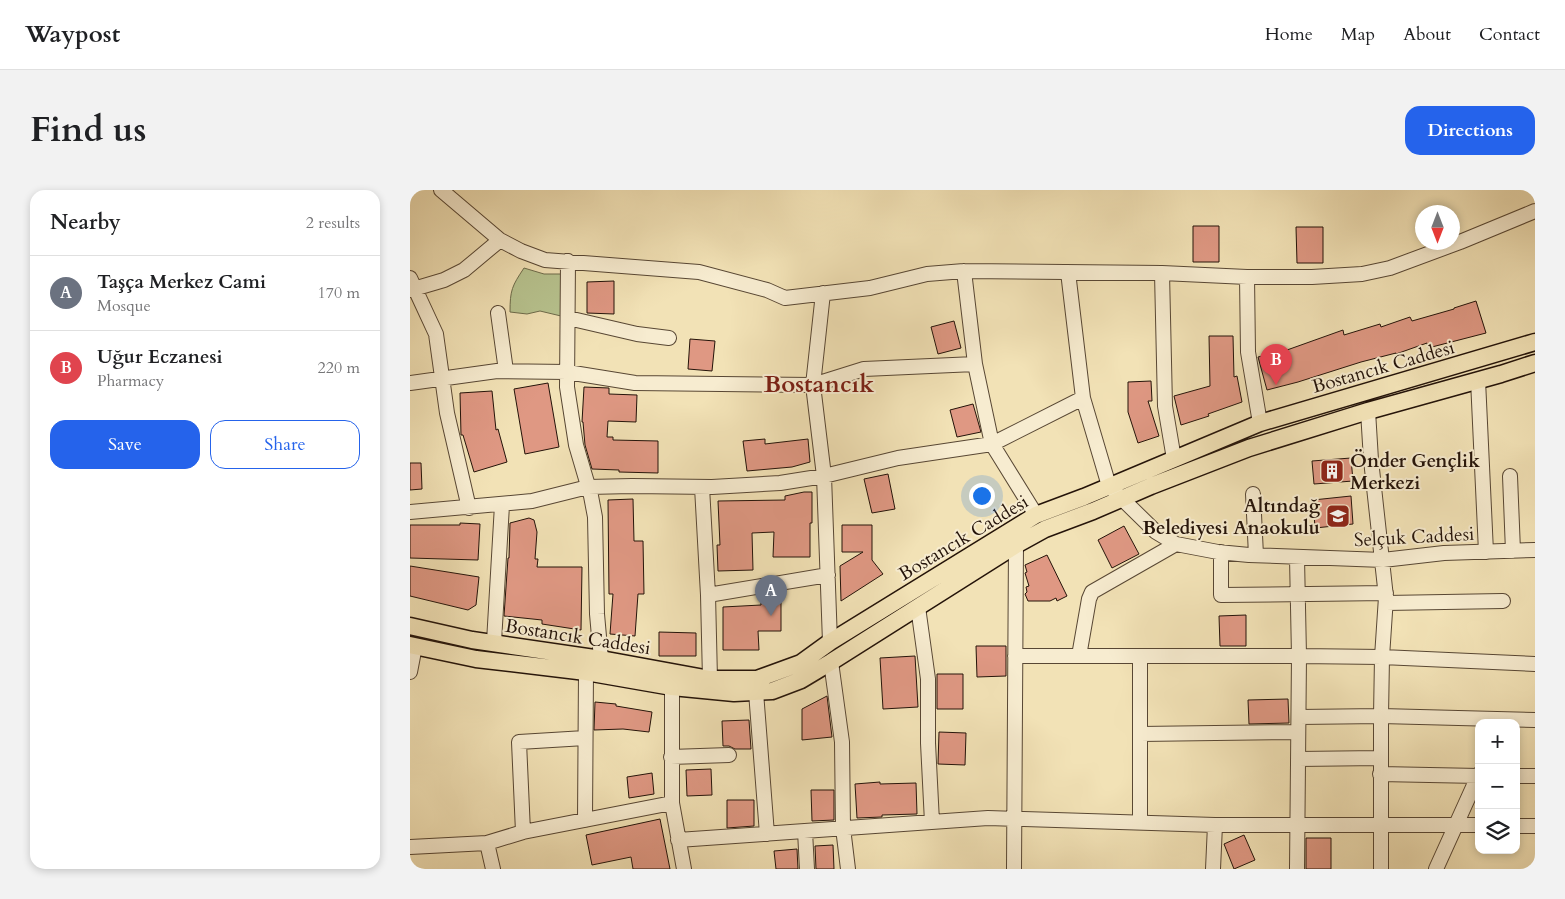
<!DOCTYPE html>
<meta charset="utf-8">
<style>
:root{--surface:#fff;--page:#f2f2f2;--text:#202124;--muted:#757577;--line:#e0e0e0;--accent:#2563eb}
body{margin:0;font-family:Cardo,serif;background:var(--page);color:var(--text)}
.controls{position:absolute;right:15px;bottom:15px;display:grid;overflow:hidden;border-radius:10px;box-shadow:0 2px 8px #0003}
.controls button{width:45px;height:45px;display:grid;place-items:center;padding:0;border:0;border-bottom:1px solid var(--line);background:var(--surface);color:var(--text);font:25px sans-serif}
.compass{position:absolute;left:1005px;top:15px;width:45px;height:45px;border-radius:50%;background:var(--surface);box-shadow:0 2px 8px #0003;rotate:180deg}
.you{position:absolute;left:571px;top:305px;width:18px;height:18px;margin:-12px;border:4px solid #fff;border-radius:50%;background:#1a73e8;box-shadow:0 0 0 8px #1a73e833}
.badge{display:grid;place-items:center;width:32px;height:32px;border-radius:50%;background:var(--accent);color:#fff;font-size:16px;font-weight:700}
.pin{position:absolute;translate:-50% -41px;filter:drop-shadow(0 1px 2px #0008)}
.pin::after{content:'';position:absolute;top:26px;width:18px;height:15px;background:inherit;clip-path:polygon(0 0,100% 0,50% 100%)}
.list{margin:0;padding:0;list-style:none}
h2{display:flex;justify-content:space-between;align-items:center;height:65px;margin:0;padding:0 20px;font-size:21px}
h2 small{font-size:16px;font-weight:400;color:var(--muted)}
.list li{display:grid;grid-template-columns:32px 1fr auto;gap:15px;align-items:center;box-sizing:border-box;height:75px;padding:0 20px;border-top:1px solid var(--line)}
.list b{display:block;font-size:19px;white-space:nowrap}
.list p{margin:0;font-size:16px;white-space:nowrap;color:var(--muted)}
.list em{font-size:16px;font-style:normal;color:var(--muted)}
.actions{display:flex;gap:10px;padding:15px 20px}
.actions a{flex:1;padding:11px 0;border:1px solid var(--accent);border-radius:15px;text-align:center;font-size:18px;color:var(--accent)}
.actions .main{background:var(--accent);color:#fff}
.icon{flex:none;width:28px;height:28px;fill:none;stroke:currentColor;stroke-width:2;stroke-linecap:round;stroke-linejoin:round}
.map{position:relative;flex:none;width:1125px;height:679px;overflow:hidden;border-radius:15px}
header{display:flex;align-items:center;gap:30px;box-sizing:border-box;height:70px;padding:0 25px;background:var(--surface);border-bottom:1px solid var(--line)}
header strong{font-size:24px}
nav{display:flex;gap:28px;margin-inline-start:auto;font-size:18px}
.intro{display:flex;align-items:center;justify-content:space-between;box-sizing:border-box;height:120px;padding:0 30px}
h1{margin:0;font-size:35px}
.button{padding:12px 22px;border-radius:15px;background:var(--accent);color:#fff;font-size:18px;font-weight:700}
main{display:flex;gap:30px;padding:0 30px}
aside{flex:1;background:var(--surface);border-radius:15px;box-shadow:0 2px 8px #0003}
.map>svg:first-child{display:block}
.green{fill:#b8c490;stroke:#6e6c4c}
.building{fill:#df9883;stroke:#241309}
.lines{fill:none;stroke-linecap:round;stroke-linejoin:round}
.minor-casing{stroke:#584734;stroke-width:16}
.major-casing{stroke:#241309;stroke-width:19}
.minor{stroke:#f7ecd0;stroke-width:14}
.major{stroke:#f2e2b6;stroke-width:16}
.labels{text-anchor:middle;stroke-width:4;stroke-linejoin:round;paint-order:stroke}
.street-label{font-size:19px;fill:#241309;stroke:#f7ecd0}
.poi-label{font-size:19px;font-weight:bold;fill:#241309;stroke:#f7ecd0;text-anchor:start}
.district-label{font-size:24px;font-weight:bold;fill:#7a1f14;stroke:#f7ecd0}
</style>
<header>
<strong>Waypost</strong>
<nav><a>Home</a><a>Map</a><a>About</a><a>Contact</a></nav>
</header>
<div class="intro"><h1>Find us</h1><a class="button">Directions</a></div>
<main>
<aside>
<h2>Nearby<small>2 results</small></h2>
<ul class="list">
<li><span class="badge" style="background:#6b7280">A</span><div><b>Taşça Merkez Cami</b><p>Mosque</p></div><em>170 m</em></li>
<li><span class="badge" style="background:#e0444e">B</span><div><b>Uğur Eczanesi</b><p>Pharmacy</p></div><em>220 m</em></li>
</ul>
<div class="actions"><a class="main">Save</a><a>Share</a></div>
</aside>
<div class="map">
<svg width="1125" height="679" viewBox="0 0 1125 679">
<rect width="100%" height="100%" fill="#f2e2b6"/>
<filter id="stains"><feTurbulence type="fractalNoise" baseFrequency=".004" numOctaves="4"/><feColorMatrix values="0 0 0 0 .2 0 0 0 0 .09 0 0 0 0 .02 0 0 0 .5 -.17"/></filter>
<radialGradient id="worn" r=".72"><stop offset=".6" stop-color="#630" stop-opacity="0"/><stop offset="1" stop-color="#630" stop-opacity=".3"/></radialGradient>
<!-- green -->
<path class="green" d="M114 78 134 84H153L151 126 130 121 117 124 100 122C100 100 102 96 114 78Z"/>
<!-- building -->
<path class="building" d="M783 36H809V72H783Z
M886 37H913V73H887Z
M204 91V124L177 123V92Z
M1066 111 1076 143 1018 158 1017 153 986 164V163L951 172 888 192 857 200 848 167 877 160 933 140 934 145 970 134 971 137 1000 127 1002 131 1044 119V118Z
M544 131 551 158 528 164 521 137Z
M799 146H823L824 187 827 186 832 212 798 224 799 226 771 235 764 206 800 196Z
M280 149 305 151 302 181 278 179Z
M741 191 742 211H738L749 246 728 253 718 222V192Z
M138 193 149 257 115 264 104 199Z
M174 197 199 198V204L227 205 226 232 198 231 197 247H203V250L248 251V283L209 282V280L182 279 175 255 173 232H172Z
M82 201 86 240 88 239 97 272 64 282 53 245H51L50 203Z
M563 214 571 242 547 247 540 220Z
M355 249V254L398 249 400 272 382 277 337 281 333 251Z
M941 268 943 291 904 294 902 271Z
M0 273H11L12 299 0 300Z
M478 284 485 319 462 323 454 289Z
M394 302H402V333H400V367H363L364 342 342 343 343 380 308 381 307 355H310L308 311 375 310V306Z
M941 306 943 334 905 338 903 310Z
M223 309 224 351H233L234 404H228L225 446 200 444 203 404H199L198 310Z
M119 328 124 330 127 342 125 369H128L127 377H172L171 440 132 434V430L94 426 98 368H99L100 333Z
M50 333 70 334 68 370 0 368V335H50Z
M432 335H462V370L473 384 431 411 430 376 453 362H432Z
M714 336 729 364 702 378 688 350Z
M637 365 657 406 647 411 646 408 640 411H618L615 404 617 402 616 397 619 396 615 383 617 382 615 375Z
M0 376 69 387 66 415 58 420 0 406Z
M351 411H371V441H348L349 460H313V417L351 415Z
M836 425V456H810L809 426Z
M249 442 286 443V466H249Z
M566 456H596V486L567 487Z
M505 466 508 517 473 519 470 468Z
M527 484H553V519H527Z
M417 506 422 547 392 550V519Z
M878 509 879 533 839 534 838 510Z
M185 512 206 514V516L242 522 239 542 213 539 184 540Z
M339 530 341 559H325L319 556H313L312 531Z
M529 542 556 543 555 575 528 574Z
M301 579 302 605 277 606 276 580Z
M242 583 244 604 219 608 217 587Z
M470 592V594L506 593 507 624 472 625V627L447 628 445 594Z
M401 600H424V630L402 631Z
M317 610H344V636L317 638Z
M250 629 260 679H223L221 667 182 675 176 645Z
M834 645 845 670 824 679 814 654Z
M896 648H921V679H896Z
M423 655 424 679H406L405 656Z
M387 659 388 679H366L364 661Z"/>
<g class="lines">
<!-- minor casing -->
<g class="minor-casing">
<path id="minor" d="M31 0 90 50 111 61 135 70 289 82 357 100 375 108 460 98 517 84 554 81 752 83 837 87H902L952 84 980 78 1050 52 1125 21
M158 71 157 197 166 255 181 306 185 327 187 424 191 469
M554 81 565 174 582 254 626 325
M658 82 673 208 699 296 746 342 766 354 808 362 839 365 973 370 1034 363 1125 360
M752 83 755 216 764 269
M837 87 838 162 850 233
M0 88 26 144 37 223 59 318
M0 100 34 90 54 80 90 50
M413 103 403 195 414 286 420 452
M88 123 96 181
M158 128 227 144 259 148
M1068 190 1076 362
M0 193 87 181 157 182 225 193 403 195 454 179 565 174
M958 221 961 270 976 407 972 467 971 526V679
M1100 286 1103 361
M292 297 298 405 300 489
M843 304 846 365
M0 322 122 311 178 297 222 296 302 297 370 293 414 286 488 268 582 254 673 208
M811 362V405L976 403
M887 368 889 466 887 679
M298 405 418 385
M976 413 1093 411
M508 417 518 489V553L522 632
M84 452 92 315
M605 466H889L972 467 1125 474
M669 466 679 409 682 402 766 354
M730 466V632
M421 472 432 552 433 638 438 679
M0 482 5 456
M262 497V613L274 679
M346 502 357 644
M889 527 971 526 1125 530
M730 544 888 542
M261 567 319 565
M888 569 970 568
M970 584 1069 586
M1106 586H1125
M175 630 176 482
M1106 636H1125
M395 641 397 679
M113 642 109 552 175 548
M268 650 578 628 805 635H1069
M0 657 77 653
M83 679 77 653 113 642 262 613
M604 679 606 355
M803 679 805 635
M1026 679 1069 584"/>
</g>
<!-- major casing -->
<g class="major-casing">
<path id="major" d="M0 436 62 450 191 469 300 489H347L391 473 420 452 626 325 674 307 850 233 1125 152
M0 455 66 469 176 482 262 497 324 503 362 501 391 490 421 472 606 355 635 339 683 321 741 296 839 258 958 221 1091 184 1125 173"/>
</g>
<!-- minor -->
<use href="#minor" class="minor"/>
<!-- major -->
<use href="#major" class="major"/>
</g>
<!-- icons -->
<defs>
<g id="building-square" transform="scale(1.25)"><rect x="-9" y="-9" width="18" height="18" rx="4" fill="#8f2418" stroke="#f7ecd0"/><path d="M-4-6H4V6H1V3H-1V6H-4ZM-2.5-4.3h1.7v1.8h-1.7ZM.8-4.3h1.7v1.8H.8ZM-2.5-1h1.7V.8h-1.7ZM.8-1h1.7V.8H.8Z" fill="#fff"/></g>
<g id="school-square" transform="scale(1.25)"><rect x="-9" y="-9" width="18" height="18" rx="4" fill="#8f2418" stroke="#f7ecd0"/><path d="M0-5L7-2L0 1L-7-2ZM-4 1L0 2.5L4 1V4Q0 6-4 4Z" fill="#fff"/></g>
</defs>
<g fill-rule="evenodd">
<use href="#building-square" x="922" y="281"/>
<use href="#school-square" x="928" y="326"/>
</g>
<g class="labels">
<!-- street labels -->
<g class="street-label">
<text transform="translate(973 176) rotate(-16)" y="7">Bostancık Caddesi</text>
<text transform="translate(1004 346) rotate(-3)" y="7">Selçuk Caddesi</text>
<text transform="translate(553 347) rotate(-31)" y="7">Bostancık Caddesi</text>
<text transform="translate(168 446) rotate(9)" y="7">Bostancık Caddesi</text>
</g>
<!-- poi labels -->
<g class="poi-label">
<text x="940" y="277">Önder Gençlik<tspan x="940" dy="22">Merkezi</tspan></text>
<text x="910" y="322" text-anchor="end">Altındağ<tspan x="910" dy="22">Belediyesi Anaokulu</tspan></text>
</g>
<!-- district labels -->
<g class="district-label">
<text x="409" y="202">Bostancık</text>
</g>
</g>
<rect width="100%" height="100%" filter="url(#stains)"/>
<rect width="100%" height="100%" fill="url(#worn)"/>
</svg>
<div class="controls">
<button>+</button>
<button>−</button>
<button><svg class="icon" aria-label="layers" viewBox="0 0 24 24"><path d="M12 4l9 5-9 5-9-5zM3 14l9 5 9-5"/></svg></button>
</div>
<svg class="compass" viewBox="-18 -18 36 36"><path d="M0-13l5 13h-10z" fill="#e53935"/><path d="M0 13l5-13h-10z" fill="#757577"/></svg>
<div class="you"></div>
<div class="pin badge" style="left:361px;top:426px;background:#6b7280">A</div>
<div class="pin badge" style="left:866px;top:195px;background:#e0444e">B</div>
</div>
</main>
